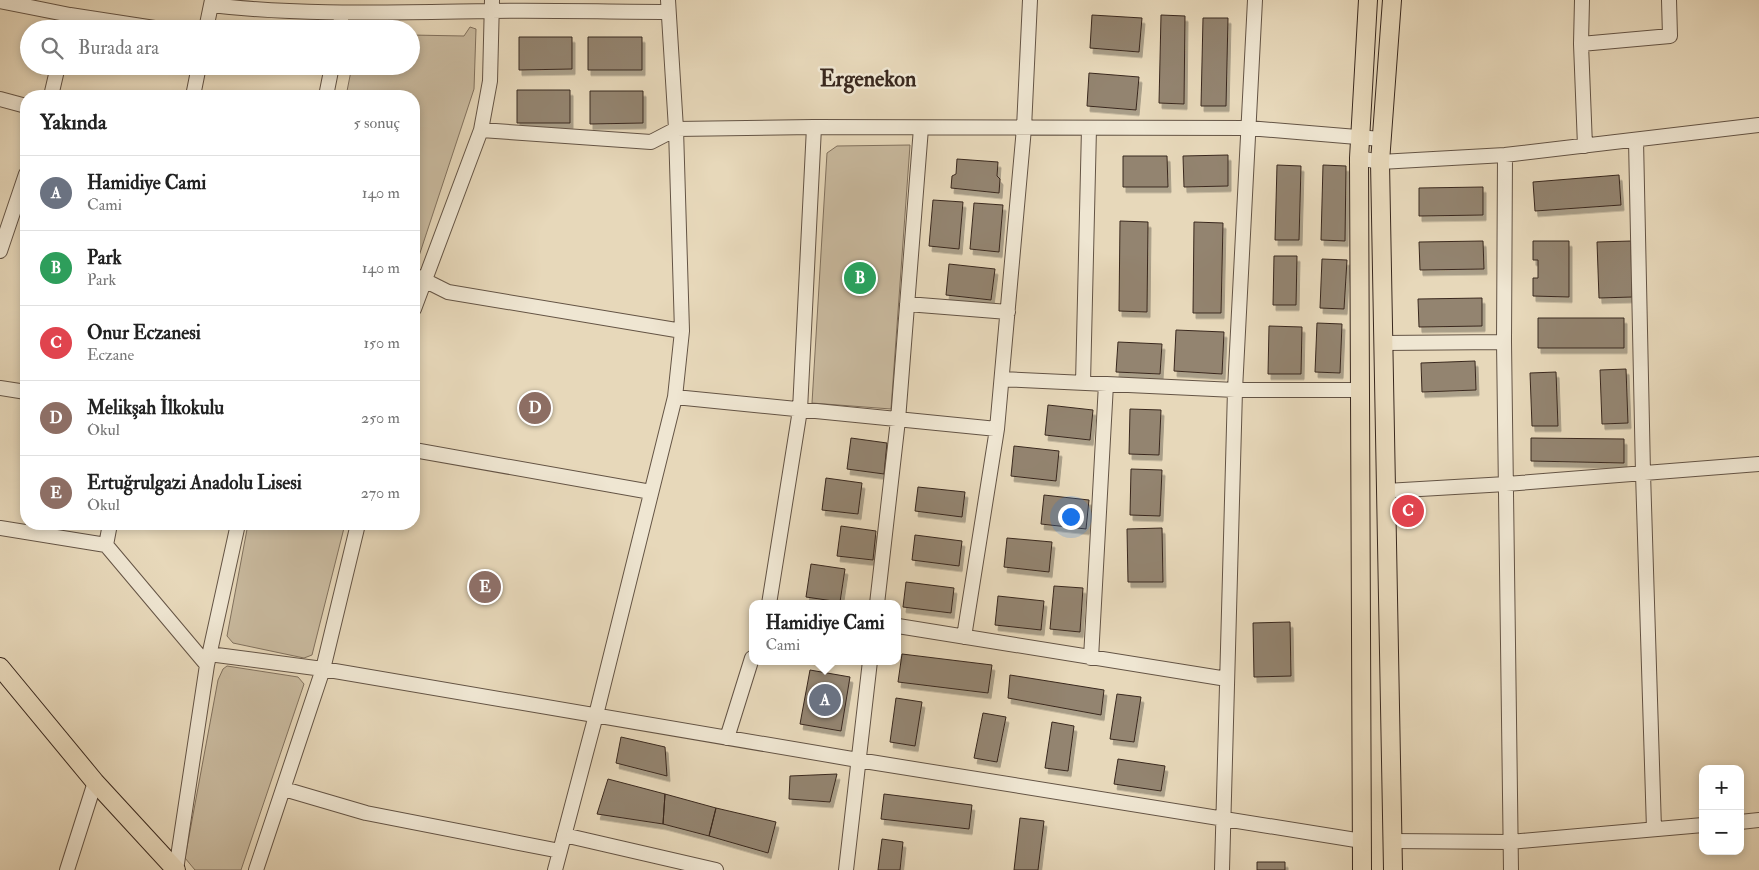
<!DOCTYPE html>
<html lang="tr">
<meta charset="utf-8">
<style>
:root{--surface:#fff;--page:#f6f6f6;--text:#222;--muted:#767676;--line:#e0e0e0;--accent:#8f2418}
body{margin:0;font-family:"IM FELL Double Pica",serif;background:var(--page);color:var(--text)}
.controls{position:absolute;right:15px;bottom:15px;display:grid;overflow:hidden;border-radius:10px;box-shadow:0 2px 8px #0003}
.controls button{width:45px;height:45px;display:grid;place-items:center;padding:0;border:0;border-bottom:1px solid var(--line);background:var(--surface);color:var(--text);font:25px sans-serif}
.you{position:absolute;left:1070px;top:516px;width:18px;height:18px;margin:-12px;border:4px solid #fff;border-radius:50%;background:#1a73e8;box-shadow:0 0 0 8px #1a73e833}
.badge{display:grid;place-items:center;width:32px;height:32px;border-radius:50%;background:var(--accent);color:#fff;font-size:16px;font-weight:700}
.pin{position:absolute;translate:-50% -50%;border:2px solid #fff;box-shadow:0 1px 5px #0006}
.popup{position:absolute;left:749px;top:600px;width:152px;height:65px;box-sizing:border-box;display:grid;place-content:center;border-radius:10px;background:var(--surface);filter:drop-shadow(0 1px 4px #0005);font-size:16px;white-space:nowrap;color:var(--muted)}
.popup b{font-size:19px;color:var(--text)}
.popup::after{content:'';position:absolute;left:50%;top:100%;margin-left:-10px;border:10px solid transparent;border-top-color:var(--surface)}
.list{margin:0;padding:0;list-style:none}
h2{display:flex;justify-content:space-between;align-items:center;height:65px;margin:0;padding:0 20px;font-size:21px}
h2 small{font-size:16px;font-weight:400;color:var(--muted)}
.list li{display:grid;grid-template-columns:32px 1fr auto;gap:15px;align-items:center;box-sizing:border-box;height:75px;padding:0 20px;border-top:1px solid var(--line)}
.list b{display:block;font-size:19px;white-space:nowrap}
.list p{margin:0;font-size:16px;white-space:nowrap;color:var(--muted)}
.list em{font-size:16px;font-style:normal;color:var(--muted)}
.icon{flex:none;width:28px;height:28px;fill:none;stroke:currentColor;stroke-width:2;stroke-linecap:round;stroke-linejoin:round}
.map{position:relative;flex:none;width:1759px;height:870px;overflow:hidden}
.search{position:absolute;background:var(--surface);box-shadow:0 2px 8px #0003;left:20px;top:20px;width:400px;height:55px;display:flex;align-items:center;gap:12px;box-sizing:border-box;padding:0 18px;border-radius:28px;color:var(--muted);font-size:19px}
.panel{position:absolute;background:var(--surface);box-shadow:0 2px 8px #0003;left:20px;top:90px;width:400px;height:440px;border-radius:20px}
.map>svg:first-child{display:block}
.green{fill:#c9ba9f;stroke:#81715e}
.building{fill:#93846f;stroke:#39281e;filter:url(#shadow)}
.lines{fill:none;stroke-linecap:round;stroke-linejoin:round}
.minor-casing{stroke:#645445;stroke-width:16}
.major-casing{stroke:#39281e;stroke-width:20}
.minor{stroke:#efe6d2;stroke-width:14}
.major{stroke:#e7d8ba;stroke-width:18}
.labels{text-anchor:middle;stroke-width:5;stroke-linejoin:round;paint-order:stroke}
.district-label{font-size:22px;font-weight:bold;fill:#39281e;stroke:#efe6d2}
</style>
<div class="map">
<svg width="1759" height="870" viewBox="0 0 1759 870">
<defs>
<filter id="shadow"><feDropShadow dx="3" dy="5.5" stdDeviation="0" flood-color="#0004"/></filter>
</defs>
<rect width="100%" height="100%" fill="#e7d8ba"/>
<filter id="stains"><feTurbulence type="fractalNoise" baseFrequency=".004" numOctaves="4"/><feColorMatrix values="0 0 0 0 .2 0 0 0 0 .09 0 0 0 0 .02 0 0 0 .5 -.17"/></filter>
<radialGradient id="worn" r=".72"><stop offset=".6" stop-color="#630" stop-opacity="0"/><stop offset="1" stop-color="#630" stop-opacity=".3"/></radialGradient>
<!-- green -->
<path class="green" d="M470 27 476 29 474 89 418 259H414V96H346L352 66H411V35L464 36Z
M910 145 891 409 812 403 827 153 837 146Z
M248 524H345L312 655 304 658 233 643 227 636Z
M227 666 298 677 304 684 241 870H195L185 858 218 680 223 669Z"/>
<!-- building -->
<path class="building" d="M1092 15 1142 18 1139 52 1090 48Z
M1161 15 1185 16 1184 104 1159 103Z
M1203 18H1228L1226 106H1201Z
M519 37H572V69L519 70Z
M588 37H642V70H588Z
M1089 73 1139 77 1136 110 1087 106Z
M517 90H570V123H517Z
M590 91H643V123L590 124Z
M1228 155V186L1184 187 1183 156Z
M1123 156H1167L1168 187H1123Z
M957 159 998 162 997 176 1000 179 999 193 951 188 952 176 956 174Z
M1277 165 1301 166 1299 240H1275Z
M1323 165 1346 166 1345 241 1321 240Z
M1619 175 1621 205 1535 211 1533 182Z
M1483 187V215L1419 216V188Z
M933 200 963 202 959 249 929 246Z
M974 203 1003 205 999 252 970 249Z
M1120 221 1148 222 1147 312 1119 311Z
M1194 222 1223 223 1221 313H1193Z
M1483 241 1484 269 1420 270 1419 242Z
M1533 241H1569V297L1533 296V278H1538V260H1533Z
M1631 241 1632 297 1599 298 1597 242Z
M1274 256H1297L1296 305H1273Z
M1322 259 1347 260 1344 309 1320 308Z
M949 264 995 269 991 300 946 295Z
M1482 298V326L1419 327 1418 299Z
M1538 318H1624V348H1538Z
M1317 323 1342 324 1340 373 1315 372Z
M1269 326 1302 327 1301 374H1268Z
M1176 330 1224 332 1222 374 1174 371Z
M1118 342 1162 344 1160 374 1116 372Z
M1475 361 1476 390 1422 392 1421 363Z
M1626 369 1628 423 1602 424 1600 370Z
M1556 372 1558 426H1532L1530 373Z
M1048 405 1093 410 1090 440 1045 435Z
M1130 409 1161 410 1159 455 1129 454Z
M851 438 887 443 884 474 847 469Z
M1531 438 1624 439V463L1531 461Z
M1014 446 1059 451 1056 481 1011 476Z
M1131 469 1162 470 1160 516 1130 515Z
M826 478 862 483 858 514 822 510Z
M918 487 965 492 962 517 915 511Z
M1044 495 1089 500 1086 529 1041 524Z
M841 526 876 531 873 560 837 556Z
M1162 528 1163 582H1128L1127 529Z
M915 535 962 541 959 566 912 560Z
M1007 538 1052 542 1049 572 1004 567Z
M811 564 845 569 840 602 806 597Z
M906 582 954 588 951 613 903 607Z
M1054 586 1083 588 1080 632 1050 629Z
M998 596 1044 601 1041 630 995 625Z
M1290 622 1291 676 1254 677 1253 623Z
M902 654 992 665 988 693 898 682Z
M810 670 850 677 841 731 800 724Z
M1010 675 1104 690 1101 715 1008 698Z
M1117 694 1141 697 1134 742 1110 739Z
M896 698 922 702 915 746 890 742Z
M983 713 1006 717 997 762 974 758Z
M1052 722 1074 726 1068 771 1045 768Z
M621 737 665 747 667 776 616 763Z
M1118 759 1165 766 1161 791 1114 784Z
M837 774 830 802 789 799 790 776Z
M608 779 665 794 663 824 597 814Z
M665 794 716 808 709 836 663 824Z
M884 794 972 805 969 829 881 819Z
M716 808 776 822 768 853 709 836Z
M1020 818 1044 821 1038 870H1014Z
M882 839 903 842 900 870H878Z
M1257 862H1285V870H1257Z"/>
<g class="lines">
<!-- minor casing -->
<g class="minor-casing">
<path id="minor" d="M1582 0 1581 44 1585 146
M0 1 70 15 161 29
M211 5C304 16 397 12 491 11 550 10 609 12 668 12
M67 29 70 15
M206 29 212 0
M339 29 342 14
M1581 44 1670 36 1669 0
M51 96 58 66
M193 96 199 66
M326 96 332 66
M0 99 26 106
M481 130 651 142 676 129 814 127 1248 128 1381 139
M1636 140 1643 473 1654 829
M1505 155 1504 342 1511 870
M1359 158 1380 162 1505 155 1759 125
M0 251 26 174
M414 275 448 292 682 331
M907 304 1008 312
M414 309 481 130 490 81 492 0
M1383 343 1504 342
M1002 379 1235 390H1360
M1083 383 1089 128
M0 388 26 392
M675 397 997 429
M414 450 651 492
M1386 491 1506 484 1759 464
M0 528 106 545 207 665
M106 545 110 524
M769 604 800 410 814 127
M877 604 898 420 921 128
M898 626 1227 679
M964 637 997 429 1024 128 1030 0
M209 654 323 669 858 760 1362 841
M1091 658 1106 384
M727 738 752 658
M284 789 366 813 560 851
M1740 822 1759 820
M564 835 716 870
M1392 841 1510 842 1703 825
M67 870 95 782
M176 870 207 665 238 524
M256 870 323 669 358 524
M555 870 596 715 675 397 682 331 676 129 668 0
M846 870 870 661
M1222 870 1235 390 1255 0"/>
</g>
<!-- major casing -->
<g class="major-casing">
<path id="major" d="M1392 0 1380 162 1393 870
M0 667 95 782 176 870
M1362 870 1359 158 1368 0"/>
</g>
<!-- minor -->
<use href="#minor" class="minor"/>
<!-- major -->
<use href="#major" class="major"/>
</g>
<g class="labels">
<!-- district labels -->
<g class="district-label">
<text x="868" y="86">Ergenekon</text>
</g>
</g>
<rect width="100%" height="100%" filter="url(#stains)"/>
<rect width="100%" height="100%" fill="url(#worn)"/>
</svg>
<div class="controls">
<button>+</button>
<button>−</button>
</div>
<div class="you"></div>
<div class="pin badge" style="left:825px;top:700px;background:#6b7280">A</div>
<div class="popup"><b>Hamidiye Cami</b>Cami</div>
<div class="pin badge" style="left:860px;top:278px;background:#2e9e5b">B</div>
<div class="pin badge" style="left:1408px;top:511px;background:#e0444e">C</div>
<div class="pin badge" style="left:535px;top:408px;background:#8d6e63">D</div>
<div class="pin badge" style="left:485px;top:587px;background:#8d6e63">E</div>
<div class="search"><svg class="icon" aria-label="search" viewBox="0 0 24 24"><circle cx="10" cy="10" r="6"/><path d="M15 15l6 6"/></svg>Burada ara</div>
<section class="panel">
<h2>Yakında<small>5 sonuç</small></h2>
<ul class="list">
<li><span class="badge" style="background:#6b7280">A</span><div><b>Hamidiye Cami</b><p>Cami</p></div><em>140 m</em></li>
<li><span class="badge" style="background:#2e9e5b">B</span><div><b>Park</b><p>Park</p></div><em>140 m</em></li>
<li><span class="badge" style="background:#e0444e">C</span><div><b>Onur Eczanesi</b><p>Eczane</p></div><em>150 m</em></li>
<li><span class="badge" style="background:#8d6e63">D</span><div><b>Melikşah İlkokulu</b><p>Okul</p></div><em>250 m</em></li>
<li><span class="badge" style="background:#8d6e63">E</span><div><b>Ertuğrulgazi Anadolu Lisesi</b><p>Okul</p></div><em>270 m</em></li>
</ul>
</section>
</div>
